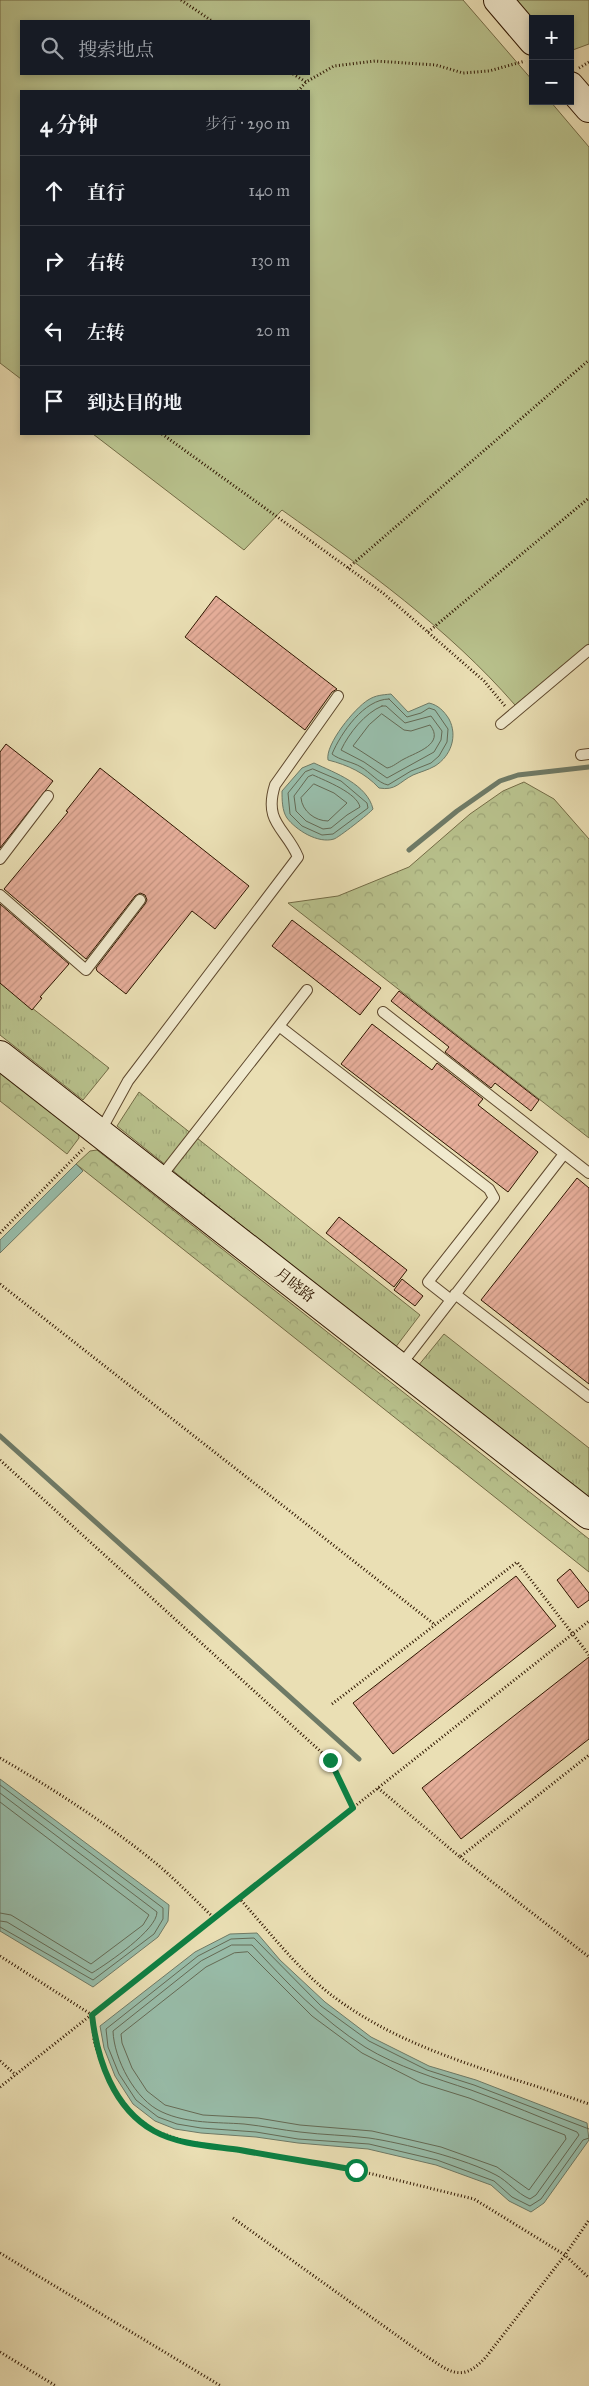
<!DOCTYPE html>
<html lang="zh">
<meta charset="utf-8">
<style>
:root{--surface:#171b24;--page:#242831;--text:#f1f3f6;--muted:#9ea1a6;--line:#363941}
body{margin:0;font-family:"IM FELL Great Primer","Noto Serif SC",serif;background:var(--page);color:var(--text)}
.controls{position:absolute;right:15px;top:15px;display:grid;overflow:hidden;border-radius:0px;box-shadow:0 2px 8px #0003}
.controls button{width:45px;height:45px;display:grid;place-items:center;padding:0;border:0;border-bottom:1px solid var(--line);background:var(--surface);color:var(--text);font:25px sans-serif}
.stop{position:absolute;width:15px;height:15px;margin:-11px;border:4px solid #0b8043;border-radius:50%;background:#fff}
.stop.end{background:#0b8043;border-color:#fff;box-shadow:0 1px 5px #0008}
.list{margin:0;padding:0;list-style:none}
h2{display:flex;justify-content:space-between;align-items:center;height:65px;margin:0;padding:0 20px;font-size:21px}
h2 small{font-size:16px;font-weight:400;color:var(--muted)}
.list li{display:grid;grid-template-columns:32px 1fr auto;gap:15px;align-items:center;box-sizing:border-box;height:70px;padding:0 20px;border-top:1px solid var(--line)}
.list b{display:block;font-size:19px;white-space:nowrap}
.list em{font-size:16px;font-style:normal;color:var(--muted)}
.icon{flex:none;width:28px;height:28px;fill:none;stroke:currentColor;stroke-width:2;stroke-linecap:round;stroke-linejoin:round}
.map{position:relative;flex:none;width:589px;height:2386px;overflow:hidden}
.search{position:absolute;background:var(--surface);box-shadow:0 2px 8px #0003;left:20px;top:20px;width:290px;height:55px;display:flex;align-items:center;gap:12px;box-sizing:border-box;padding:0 18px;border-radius:0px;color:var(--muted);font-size:19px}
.panel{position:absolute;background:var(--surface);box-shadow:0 2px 8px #0003;left:20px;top:90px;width:290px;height:345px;border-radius:0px}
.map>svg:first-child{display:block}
.grass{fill:url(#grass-tufts);stroke:#746c46}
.forest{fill:url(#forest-crowns);stroke:#746c46}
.garden{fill:#b8c18c;stroke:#746c46;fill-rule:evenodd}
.water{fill:#98bdaa;stroke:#6e7a66}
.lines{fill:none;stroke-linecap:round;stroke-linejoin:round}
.shore{stroke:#646a55;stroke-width:1}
.stream{stroke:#6e7a66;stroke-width:5}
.building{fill:url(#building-hatch);stroke:#2f1600}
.lane-casing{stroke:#5e482d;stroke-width:12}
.secondary-casing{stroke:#2f1600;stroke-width:30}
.path{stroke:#2f1600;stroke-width:3;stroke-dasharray:1 2.5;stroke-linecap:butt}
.lane{stroke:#f1eace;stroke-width:10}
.secondary{stroke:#f1eace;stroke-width:28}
.route{stroke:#0b8043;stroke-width:6}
.labels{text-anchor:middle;stroke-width:4.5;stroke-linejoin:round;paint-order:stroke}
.street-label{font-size:15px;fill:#2f1600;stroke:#f1eace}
</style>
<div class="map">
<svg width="589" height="2386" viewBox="0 0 589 2386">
<defs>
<pattern id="grass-tufts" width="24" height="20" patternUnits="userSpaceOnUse" patternTransform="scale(1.25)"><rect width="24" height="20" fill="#b8c18c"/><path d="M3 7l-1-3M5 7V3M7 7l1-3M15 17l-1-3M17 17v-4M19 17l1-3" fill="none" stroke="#9ea577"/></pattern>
<pattern id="forest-crowns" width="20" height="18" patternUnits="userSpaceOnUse" patternTransform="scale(1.25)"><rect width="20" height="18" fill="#b8c18c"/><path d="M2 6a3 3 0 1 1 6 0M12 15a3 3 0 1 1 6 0" fill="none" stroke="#9ea577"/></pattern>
<pattern id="building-hatch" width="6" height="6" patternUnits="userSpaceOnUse" patternTransform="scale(1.25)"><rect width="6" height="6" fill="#e6ae9a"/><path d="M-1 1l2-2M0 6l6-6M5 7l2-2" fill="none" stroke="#c69583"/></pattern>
</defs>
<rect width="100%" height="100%" fill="#eadfb4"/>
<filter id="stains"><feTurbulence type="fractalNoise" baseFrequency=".004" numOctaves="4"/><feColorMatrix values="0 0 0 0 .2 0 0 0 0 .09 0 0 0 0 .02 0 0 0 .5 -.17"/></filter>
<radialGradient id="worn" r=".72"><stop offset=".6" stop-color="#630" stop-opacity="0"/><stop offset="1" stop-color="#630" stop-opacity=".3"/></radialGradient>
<!-- grass -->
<path class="grass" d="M0 983 109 1068 83 1100 0 1035Z
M139 1092 420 1315 395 1348 117 1126Z
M444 1334 589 1448V1501L418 1366Z"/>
<!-- forest -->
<path class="forest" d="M524 782 554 799 589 839V1138L288 903 338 896 409 867 470 814 503 791Z
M0 1071 78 1131 79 1138 67 1154 0 1101Z
M97 1150 589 1539V1572L76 1164 90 1151Z"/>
<!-- garden -->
<path class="garden" d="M0 0H463L533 81V101H550L589 147V644L515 705C448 628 365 569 282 510L244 550 93 434H309V91H21V379L0 363ZM21 21H309V74H21Z
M513 0H589V44L570 51V19H533V24Z"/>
<!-- water -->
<path class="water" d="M391 694 408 712 429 703C438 705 444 711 449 719 458 736 451 756 435 766 428 770 420 772 413 775 399 782 396 791 379 788 365 773 348 765 328 760 325 744 355 708 368 700 376 695 382 695 391 694Z
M314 763C335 773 367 784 373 809 370 813 338 838 334 839 318 844 296 830 287 818 282 811 282 799 282 791L302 768Z
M76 1164 83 1171 0 1253V1240Z
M0 1779 169 1905 168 1921 158 1937 93 1987 0 1931Z
M257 1933 280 1960 325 2002 371 2037 429 2066 476 2080 587 2123 589 2140 544 2203 531 2212 509 2201 491 2185 436 2165 368 2149 298 2143 256 2137 201 2133 175 2129 155 2121 133 2104 115 2076 104 2048 100 2026 195 1952 230 1934Z"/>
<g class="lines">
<!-- shore -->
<path class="shore" d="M389 699 407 717 421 713 429 708 435 710 448 729 447 742 439 756 431 763 411 771 388 785C378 783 370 772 361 767 353 762 339 760 332 754 341 733 364 699 389 699Z
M382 706H386L405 723 431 716 442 731 441 740 434 752 387 778 364 762 341 750C349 733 365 713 382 706Z
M382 714 404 730 411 731 430 725C445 744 417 752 404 759 398 762 393 767 387 768L353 746 369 725Z
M313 769 341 781 367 803 368 808 333 834 322 835 302 826 290 814 288 793 305 772Z
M313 775C326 781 357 793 360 807L347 815 331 828 323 829 306 821 296 811 294 796 308 777Z
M314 784 334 793 347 803 328 821C315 821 302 811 301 798Z
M0 1785 163 1908V1919L154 1934 93 1980 0 1927
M0 1793 157 1912C157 1930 108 1963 92 1973L7 1922 0 1921
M0 1802 149 1915 143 1925 91 1964 11 1915 0 1913
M232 1945H252C286 1982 322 2020 365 2047 398 2067 435 2078 471 2090 507 2103 542 2118 577 2132L579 2135 536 2195 530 2199C516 2193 508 2181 496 2175 466 2159 403 2143 369 2138 346 2135 323 2135 300 2132 282 2130 263 2126 244 2124 217 2122 188 2124 162 2112 135 2100 114 2059 113 2031L201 1961Z
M248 1952 312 2016 362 2053 421 2083 469 2098 565 2135 566 2139 529 2190 497 2167 441 2147 372 2131 300 2125 258 2118 203 2115 165 2105 147 2091 132 2068 122 2043 121 2034 206 1967 234 1953Z
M589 2129 474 2085 427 2070 369 2041 321 2006 254 1938 231 1939 198 1956 106 2029 108 2047 119 2074 136 2100 158 2117 177 2124 201 2128 256 2132 298 2139 369 2144 437 2160 494 2181 512 2197 530 2206 541 2199 583 2140 589 2138"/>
<!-- stream -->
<path class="stream" d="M409 850 457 811 500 781 518 775 589 767
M0 1436 359 1759"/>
</g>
<!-- building -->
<path class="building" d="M216 596 337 689 332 692 305 730 185 637Z
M6 744 53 781 0 848V752Z
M100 768 249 886 215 929 192 911 126 994 97 971 96 968 145 904 147 900 145 895 140 893 135 896 86 959 4 889 68 812 66 811Z
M0 904 69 964 40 997 42 998 32 1010 0 983Z
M292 920 381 988 360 1015 272 946Z
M399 991 539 1100 531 1111 495 1083 491 1088 445 1052 449 1047 391 1001Z
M372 1024 432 1070 437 1063 483 1099 478 1105 538 1152 508 1192 341 1064Z
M577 1178 589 1188V1384L481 1300Z
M339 1217 407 1270 394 1287 326 1233Z
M402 1279 423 1296 415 1306 394 1290Z
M570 1569 589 1593V1600L578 1608 557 1580Z
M516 1576 556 1626 393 1754 353 1703Z
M589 1657V1739L461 1839 422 1788Z"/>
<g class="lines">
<!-- lane casing -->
<g class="lane-casing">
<path id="lane" d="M501 724 589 650
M581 755 589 754
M0 859 48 796
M0 895 86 970 140 900
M307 990 279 1026 489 1189 494 1198 428 1282 451 1300
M383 1012 589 1173
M100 1132 128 1081 298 857C286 828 263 823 275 785L338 696
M160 1178 279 1026
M455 1294 589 1397
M400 1366 564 1154"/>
</g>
<!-- secondary casing -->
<g class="secondary-casing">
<path id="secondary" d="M498 0 533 41
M570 86 589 108
M0 1055 589 1515"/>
</g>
<!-- path -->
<path class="path" d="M181 0 212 21
M579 68 589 62
M293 74 306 82 334 66 375 61 436 65 463 73 489 71 525 61
M298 91 306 82
M162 434 383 593 484 681 505 706
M348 568 589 360
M428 632 589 498
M0 1233 84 1148
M0 1284 434 1624
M0 1460 330 1760 353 1808
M332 1704 517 1562 589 1655
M0 1758C52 1788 112 1827 158 1865 178 1882 195 1900 214 1918
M378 1788 460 1857 589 1755
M460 1857 589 1957
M239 1898C268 1930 299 1971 334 1997 409 2053 502 2073 589 2104
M0 1956 92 2015 94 2041 103 2068 118 2095 133 2115 155 2131 184 2141 356 2170 474 2199 565 2255 589 2278
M0 2061 16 2075
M0 2087 589 1621
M233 2218 420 2352C447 2369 460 2386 486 2357L565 2255 589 2220
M0 2253 221 2386
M0 2352 56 2386"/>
<!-- lane -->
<use href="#lane" class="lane"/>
<!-- secondary -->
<use href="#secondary" class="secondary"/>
</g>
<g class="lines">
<!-- route -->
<path class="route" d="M330 1760 353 1808 92 2015C97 2059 113 2108 154 2131 179 2145 212 2146 240 2150 278 2157 317 2163 356 2170"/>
</g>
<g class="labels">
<!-- street labels -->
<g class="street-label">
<text transform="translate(295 1285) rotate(38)" y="5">月晓路</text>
</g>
</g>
<rect width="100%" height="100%" filter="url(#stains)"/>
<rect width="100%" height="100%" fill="url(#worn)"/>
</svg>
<div class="controls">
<button>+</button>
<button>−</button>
</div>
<div class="stop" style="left:356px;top:2170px"></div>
<div class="stop end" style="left:330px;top:1760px"></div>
<div class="search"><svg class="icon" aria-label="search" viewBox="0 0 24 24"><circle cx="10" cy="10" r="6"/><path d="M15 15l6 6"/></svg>搜索地点</div>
<section class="panel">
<h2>4 分钟<small>步行 · 290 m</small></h2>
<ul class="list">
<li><svg class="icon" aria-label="ahead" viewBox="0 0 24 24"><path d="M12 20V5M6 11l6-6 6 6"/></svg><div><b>直行</b></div><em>140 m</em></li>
<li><svg class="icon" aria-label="right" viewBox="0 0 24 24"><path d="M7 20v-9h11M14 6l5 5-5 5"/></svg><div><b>右转</b></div><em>130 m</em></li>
<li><svg class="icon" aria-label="left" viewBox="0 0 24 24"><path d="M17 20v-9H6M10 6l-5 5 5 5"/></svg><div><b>左转</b></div><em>20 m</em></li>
<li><svg class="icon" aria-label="arrive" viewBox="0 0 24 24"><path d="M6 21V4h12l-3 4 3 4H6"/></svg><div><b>到达目的地</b></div></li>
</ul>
</section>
</div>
